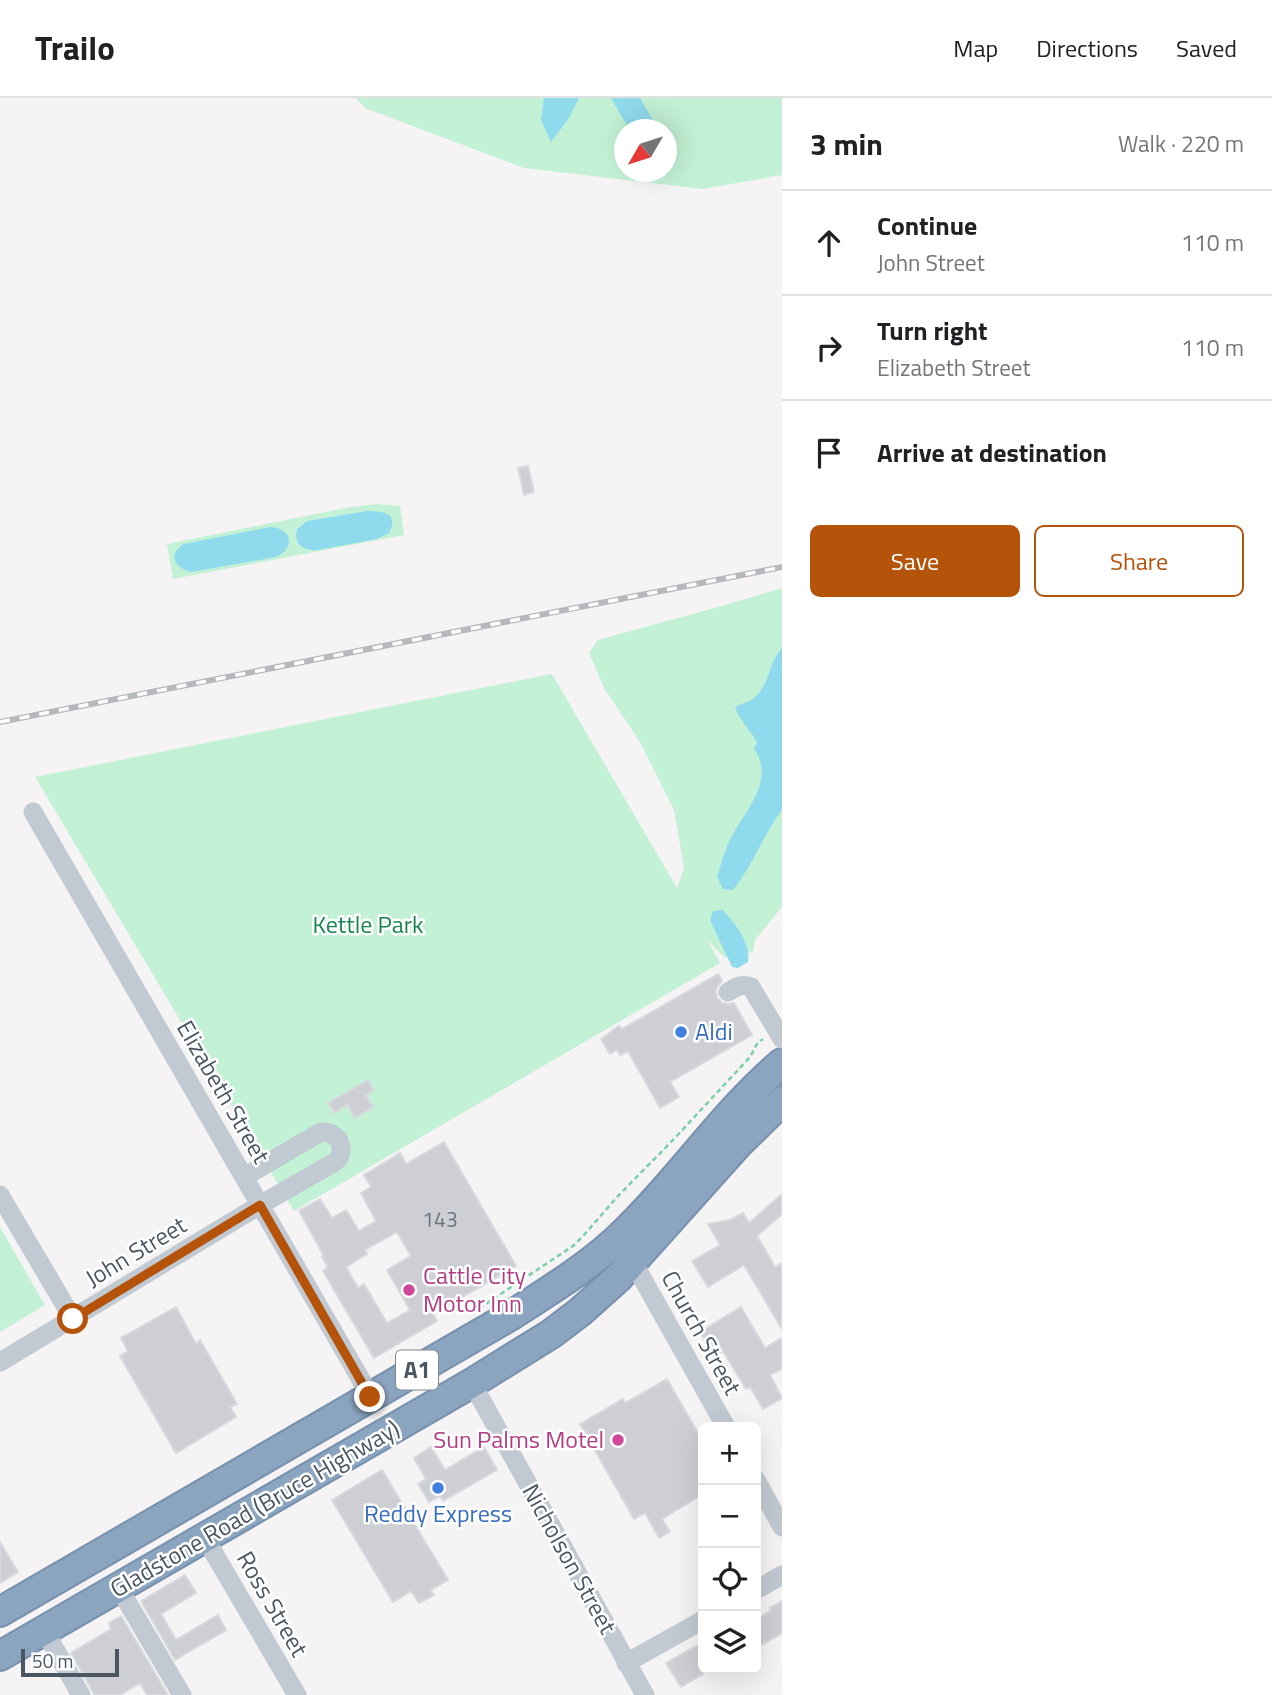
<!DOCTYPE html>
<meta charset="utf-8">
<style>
:root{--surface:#fff;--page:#f6f6f6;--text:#202124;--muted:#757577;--line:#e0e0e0;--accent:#b45309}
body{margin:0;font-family:"Titillium Web",sans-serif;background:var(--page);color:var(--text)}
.controls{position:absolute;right:21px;bottom:21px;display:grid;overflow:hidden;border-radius:10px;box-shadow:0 7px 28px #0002}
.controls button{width:63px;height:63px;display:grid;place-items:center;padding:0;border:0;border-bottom:2px solid var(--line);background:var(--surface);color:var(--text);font:35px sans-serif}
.compass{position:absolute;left:614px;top:21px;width:63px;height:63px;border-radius:50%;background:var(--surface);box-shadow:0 7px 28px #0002;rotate:231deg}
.scale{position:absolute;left:21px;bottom:18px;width:98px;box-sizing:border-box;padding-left:7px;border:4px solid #4a5661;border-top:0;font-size:19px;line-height:24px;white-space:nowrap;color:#4a5661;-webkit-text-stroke:5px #fff;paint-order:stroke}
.stop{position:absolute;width:21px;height:21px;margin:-16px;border:5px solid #b45309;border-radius:50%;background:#fff}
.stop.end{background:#b45309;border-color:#fff;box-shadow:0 2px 7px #0008}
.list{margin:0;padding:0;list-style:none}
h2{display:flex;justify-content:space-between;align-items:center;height:91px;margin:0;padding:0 28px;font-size:30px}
h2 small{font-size:23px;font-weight:400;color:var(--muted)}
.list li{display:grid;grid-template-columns:46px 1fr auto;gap:21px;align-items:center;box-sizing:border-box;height:105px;padding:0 28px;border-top:2px solid var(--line)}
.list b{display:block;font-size:26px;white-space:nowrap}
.list p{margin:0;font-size:23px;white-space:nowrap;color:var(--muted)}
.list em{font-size:23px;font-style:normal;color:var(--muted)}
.actions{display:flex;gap:14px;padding:21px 28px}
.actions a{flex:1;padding:16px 0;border:2px solid var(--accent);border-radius:10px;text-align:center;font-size:24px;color:var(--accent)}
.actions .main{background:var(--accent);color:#fff}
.icon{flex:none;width:38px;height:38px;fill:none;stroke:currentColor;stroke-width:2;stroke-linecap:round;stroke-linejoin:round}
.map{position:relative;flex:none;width:782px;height:1597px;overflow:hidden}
header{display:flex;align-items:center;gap:42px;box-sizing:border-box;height:98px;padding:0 35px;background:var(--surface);border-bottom:2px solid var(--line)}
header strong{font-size:33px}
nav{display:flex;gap:38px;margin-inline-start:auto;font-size:24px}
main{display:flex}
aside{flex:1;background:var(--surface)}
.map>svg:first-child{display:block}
.green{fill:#c3f1d5;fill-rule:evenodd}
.water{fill:#90daee}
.building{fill:#cdcfd5;stroke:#d7d9de;stroke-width:2;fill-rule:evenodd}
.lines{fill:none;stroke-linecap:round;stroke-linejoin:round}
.highway-casing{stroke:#7690ad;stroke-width:32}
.path{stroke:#7ad0a6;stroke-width:2.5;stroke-dasharray:5 3.5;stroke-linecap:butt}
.minor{stroke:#c1cad2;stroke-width:19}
.highway{stroke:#8ba5c1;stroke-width:28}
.rail-casing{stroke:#b5b8bd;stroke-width:6}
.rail{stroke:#fff;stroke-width:3.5;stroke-dasharray:10;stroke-linecap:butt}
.route{stroke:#b45309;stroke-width:9}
.shop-dot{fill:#3f7fe0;stroke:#fff;stroke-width:2.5}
.hotel-dot{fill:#d1479c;stroke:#fff;stroke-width:2.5}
.labels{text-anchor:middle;stroke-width:5;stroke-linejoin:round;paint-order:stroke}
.number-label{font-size:21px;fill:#6b747e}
.shield{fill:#fff;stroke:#808990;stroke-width:2}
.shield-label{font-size:23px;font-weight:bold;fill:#4a5661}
.park-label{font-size:24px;fill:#17864f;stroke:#fff}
.shop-label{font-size:24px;fill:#366cbe;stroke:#fff;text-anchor:start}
.street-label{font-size:24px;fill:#4a5661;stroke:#fff}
.hotel-label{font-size:24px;fill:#b23c85;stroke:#fff;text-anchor:start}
</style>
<header>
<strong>Trailo</strong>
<nav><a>Map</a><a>Directions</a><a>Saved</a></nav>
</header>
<main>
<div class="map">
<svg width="782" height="1597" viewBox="0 0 782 1597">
<rect width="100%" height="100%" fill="#f5f3f3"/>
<!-- green -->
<path class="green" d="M356 0H782V77L703 91 524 70 365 10ZM624 32H666V74H624Z
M377 406 400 408 404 437 173 481 167 446 350 409ZM366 413 377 441 309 452 295 436 297 430 307 423Z
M782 490V809L755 842 753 854 725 860 707 842 720 865 294 1113 35 679 552 576 677 790 684 770 674 712 640 644 604 590 589 555 598 542C659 525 721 509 782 490Z
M0 1129 45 1207 0 1234Z"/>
<!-- water -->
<path class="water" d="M544 0H579L569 20 551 44 541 22Z
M611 0H640L658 31H629Z
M366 413C381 413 400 414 389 435L377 441 317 452C303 453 293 446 297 431L307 423Z
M270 429C292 430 296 450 276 459L191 474C174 471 168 455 184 446Z
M782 550V712C763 737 753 767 733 792L723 791 717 779C721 767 724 754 730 742 743 715 777 682 754 651L757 644C750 631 739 622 735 609 740 606 746 605 751 602 764 595 768 576 773 564 775 559 779 554 782 550Z
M723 812C735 826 751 844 748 864L738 870 732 869 710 822 713 813Z"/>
<!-- building -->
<path class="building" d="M528 368 534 394 524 397 518 370Z
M718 876 722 883 717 889 716 894 717 900 723 905 728 906 734 905 752 937 670 984 679 999 660 1010 628 953 620 957 617 952 610 956 601 941 619 928 622 931Z
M368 982 374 992 366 997 373 1009 355 1020 348 1007 334 1015 328 1005Z
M444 1044 516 1168 433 1216 437 1223 374 1260 323 1173 328 1169 322 1159 324 1158 299 1113 320 1101 332 1120 346 1112 359 1133 376 1123 361 1095 371 1089 364 1077 400 1055 406 1066ZM397 1134 411 1158 387 1172 410 1212 387 1225 364 1186 358 1190 346 1169 367 1156 365 1152Z
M782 1096V1116L757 1138 775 1169 782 1165V1231L744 1167 708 1189 692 1163 720 1147 708 1126 730 1122 743 1115 749 1125Z
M176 1209 196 1246 200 1242 237 1306 230 1309 236 1319 176 1355 120 1258 128 1253 121 1240Z
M741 1209 765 1250 782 1240V1271L770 1277 782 1300 763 1311 750 1289 746 1291 723 1253 714 1258 700 1234Z
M667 1281 703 1344V1396L662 1421 670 1434 659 1440 645 1415 634 1421 580 1326 623 1301 625 1305Z
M431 1349 445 1372 484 1349 497 1372 443 1403 440 1398 429 1404 418 1386 426 1381 414 1360Z
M382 1372 448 1482 431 1492 434 1497 419 1505 411 1493 393 1504 332 1402Z
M0 1444 18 1474 0 1485Z
M185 1477 196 1495 161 1516 176 1542 218 1517 226 1532 175 1562 141 1503Z
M782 1503V1535L756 1550V1522L771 1512 770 1510Z
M121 1518 168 1597H147L140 1585 120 1597H95L92 1592 71 1555 111 1531 109 1525Z
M703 1544V1576L681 1589 666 1565Z"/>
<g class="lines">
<!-- highway casing -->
<g class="highway-casing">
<path id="highway" d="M0 1514 510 1218C550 1192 592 1167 626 1133 681 1080 723 1015 782 965
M0 1558 472 1285 551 1236 580 1214 618 1180 738 1046 782 1003"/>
</g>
<!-- path -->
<path class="path" d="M472 1215 573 1148 584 1137 618 1098 673 1042 750 959 757 946 763 941"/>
<!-- minor -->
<path class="minor" d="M33 714 371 1299
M728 894C736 889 742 885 751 889L782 941
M0 1097 73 1221
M633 1164 726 1329
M0 1264 260 1107 335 1064C349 1052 337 1030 319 1035L244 1079
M472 1285 645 1597
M756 1382 782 1429
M205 1440 297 1597
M119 1490 182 1597
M756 1492 782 1477
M44 1532 81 1597
M626 1565 703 1522"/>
<!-- highway -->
<use href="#highway" class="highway"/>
<!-- rail casing -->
<g class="rail-casing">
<path id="rail" d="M0 624 782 469"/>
</g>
<!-- rail -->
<use href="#rail" class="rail"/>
</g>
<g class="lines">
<!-- route -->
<path class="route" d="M73 1221 260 1107 370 1299"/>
</g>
<!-- markers -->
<g class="shop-dot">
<circle cx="681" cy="934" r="7"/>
<circle cx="438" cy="1390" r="7"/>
</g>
<g class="hotel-dot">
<circle cx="409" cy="1192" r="7"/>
<circle cx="618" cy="1342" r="7"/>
</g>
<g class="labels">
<!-- number labels -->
<g class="number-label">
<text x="440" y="1129">143</text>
</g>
<!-- shield labels -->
<rect class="shield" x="396" y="1252.5" width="42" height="39" rx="5"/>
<g class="shield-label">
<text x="417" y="1280">A1</text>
</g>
<!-- park labels -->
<g class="park-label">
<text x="368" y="835">Kettle Park</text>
</g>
<!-- shop labels -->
<g class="shop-label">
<text x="695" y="942">Aldi</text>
<text x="438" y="1424" text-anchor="middle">Reddy Express</text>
</g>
<!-- street labels -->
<g class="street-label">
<text transform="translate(223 994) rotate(60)" y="8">Elizabeth Street</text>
<text transform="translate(136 1154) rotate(-31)" y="8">John Street</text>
<text transform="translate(701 1235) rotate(61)" y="8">Church Street</text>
<text transform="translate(255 1411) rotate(-30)" y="8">Gladstone Road (Bruce Highway)</text>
<text transform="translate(569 1461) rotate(61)" y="8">Nicholson Street</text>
<text transform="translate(272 1506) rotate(60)" y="8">Ross Street</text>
</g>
<!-- hotel labels -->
<g class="hotel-label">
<text x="423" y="1186">Cattle City<tspan x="423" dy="28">Motor Inn</tspan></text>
<text x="604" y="1350" text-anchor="end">Sun Palms Motel</text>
</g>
</g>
</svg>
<div class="controls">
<button>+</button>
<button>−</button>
<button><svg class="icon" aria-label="locate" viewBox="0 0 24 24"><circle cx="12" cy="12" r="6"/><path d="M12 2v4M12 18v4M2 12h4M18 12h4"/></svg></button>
<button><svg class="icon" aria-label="layers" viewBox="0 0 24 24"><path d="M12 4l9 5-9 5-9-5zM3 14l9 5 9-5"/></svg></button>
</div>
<svg class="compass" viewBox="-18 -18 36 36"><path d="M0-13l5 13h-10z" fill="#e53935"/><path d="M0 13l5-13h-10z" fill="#757577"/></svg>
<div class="scale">50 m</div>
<div class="stop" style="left:73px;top:1221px"></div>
<div class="stop end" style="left:370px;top:1299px"></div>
</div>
<aside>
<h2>3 min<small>Walk · 220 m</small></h2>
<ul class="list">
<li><svg class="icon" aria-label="ahead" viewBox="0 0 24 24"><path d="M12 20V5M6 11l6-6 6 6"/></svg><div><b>Continue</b><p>John Street</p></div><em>110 m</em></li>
<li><svg class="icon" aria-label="right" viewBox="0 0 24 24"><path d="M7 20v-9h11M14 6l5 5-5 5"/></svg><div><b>Turn right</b><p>Elizabeth Street</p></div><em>110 m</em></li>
<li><svg class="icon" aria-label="arrive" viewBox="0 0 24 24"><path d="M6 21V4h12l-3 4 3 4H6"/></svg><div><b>Arrive at destination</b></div></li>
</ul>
<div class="actions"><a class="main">Save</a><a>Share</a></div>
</aside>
</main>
